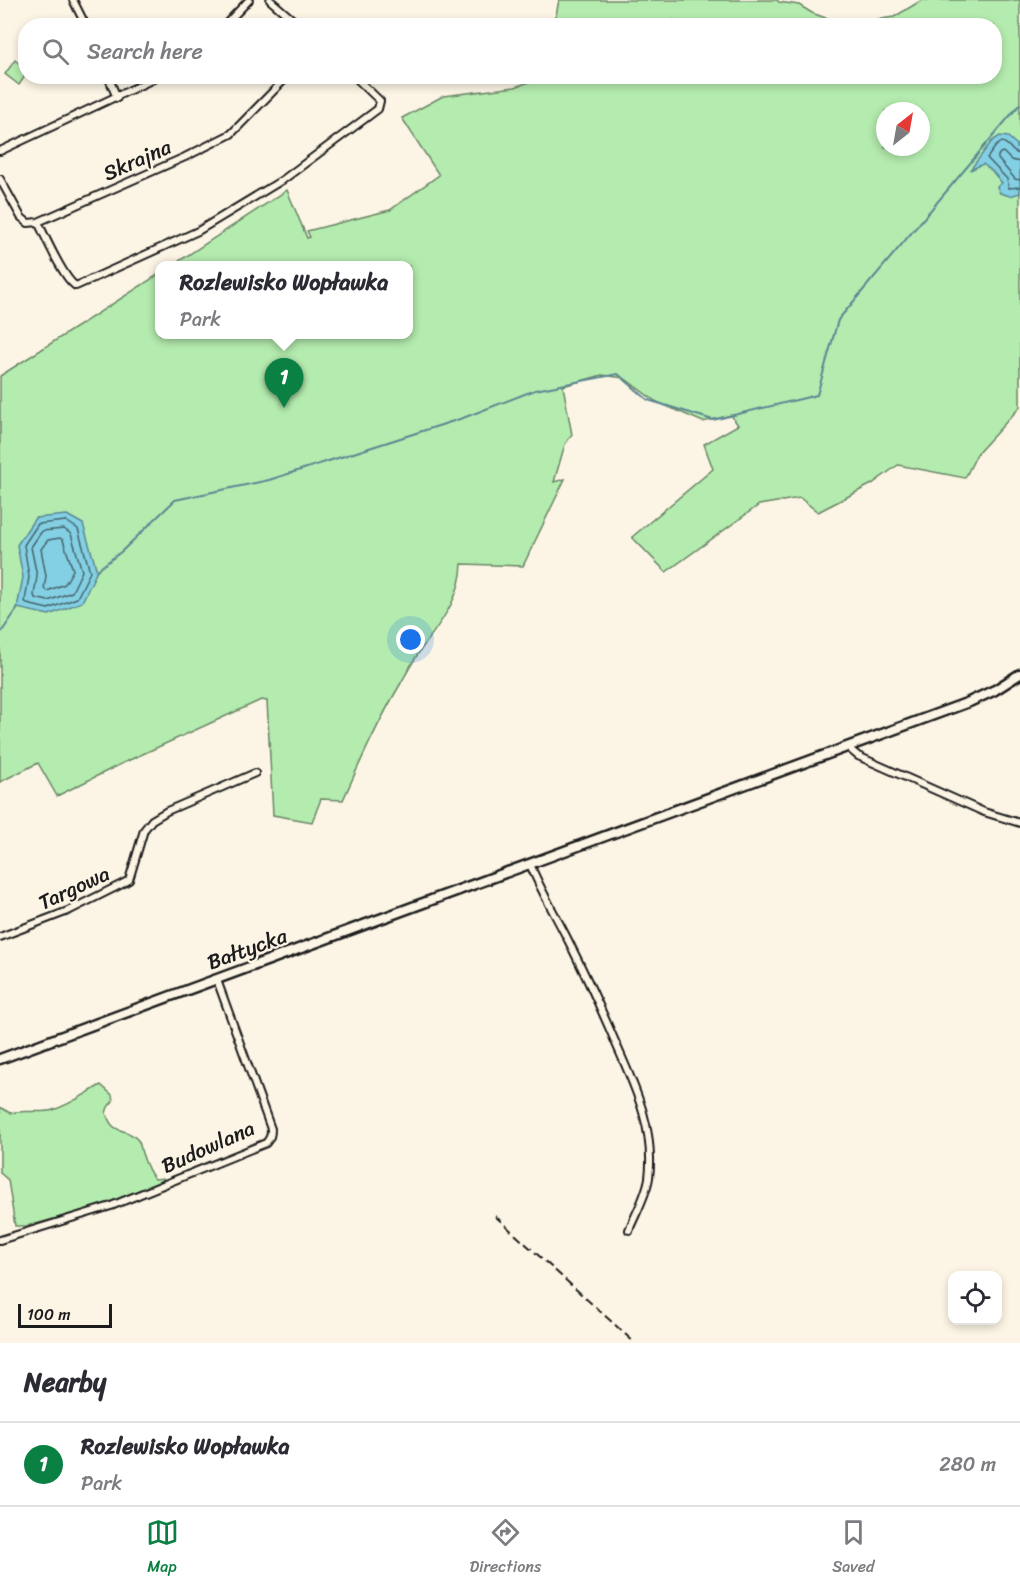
<!DOCTYPE html>
<meta charset="utf-8">
<style>
:root{--surface:#fff;--page:#f2f2f3;--text:#2b2b33;--muted:#7c7c81;--line:#e1e1e2;--accent:#0b8043}
body{margin:0;font-family:Sriracha,sans-serif;background:var(--page);color:var(--text)}
.controls{position:absolute;right:18px;bottom:18px;display:grid;overflow:hidden;border-radius:12px;box-shadow:0 3px 9px #0003}
.controls button{width:54px;height:54px;display:grid;place-items:center;padding:0;border:0;border-bottom:2px solid var(--line);background:var(--surface);color:var(--text);font:30px sans-serif}
.compass{position:absolute;left:876px;top:102px;width:54px;height:54px;border-radius:50%;background:var(--surface);box-shadow:0 3px 9px #0003;rotate:31deg}
.scale{position:absolute;left:18px;bottom:15px;width:94px;box-sizing:border-box;padding-left:6px;border:3px solid #1c1c1c;border-top:0;font-size:16px;line-height:21px;white-space:nowrap;color:#1c1c1c;-webkit-text-stroke:4px #fcf5e5;paint-order:stroke}
.you{position:absolute;left:411px;top:640px;width:21px;height:21px;margin:-15px;border:4px solid #fff;border-radius:50%;background:#1a73e8;box-shadow:0 0 0 9px #1a73e833}
.badge{display:grid;place-items:center;width:39px;height:39px;border-radius:50%;background:var(--accent);color:#fff;font-size:20px;font-weight:700}
.pin{position:absolute;translate:-50% -50px;filter:drop-shadow(0 2px 3px #0008)}
.pin::after{content:'';position:absolute;top:32px;width:21px;height:18px;background:inherit;clip-path:polygon(0 0,100% 0,50% 100%)}
.popup{position:absolute;left:155px;top:261px;width:258px;height:78px;box-sizing:border-box;display:grid;place-content:center;border-radius:12px;background:var(--surface);filter:drop-shadow(0 2px 4px #0005);font-size:20px;white-space:nowrap;color:var(--muted)}
.popup b{font-size:22px;color:var(--text)}
.popup::after{content:'';position:absolute;left:50%;top:100%;margin-left:-12px;border:12px solid transparent;border-top-color:var(--surface)}
.list{margin:0;padding:0;list-style:none}
h2{display:flex;justify-content:space-between;align-items:center;height:78px;margin:0;padding:0 24px;font-size:26px}
h2 small{font-size:20px;font-weight:400;color:var(--muted)}
.list li{display:grid;grid-template-columns:39px 1fr auto;gap:18px;align-items:center;box-sizing:border-box;height:84px;padding:0 24px;border-top:2px solid var(--line)}
.list b{display:block;font-size:22px;white-space:nowrap}
.list p{margin:0;font-size:20px;white-space:nowrap;color:var(--muted)}
.list em{font-size:20px;font-style:normal;color:var(--muted)}
.icon{flex:none;width:33px;height:33px;fill:none;stroke:currentColor;stroke-width:2;stroke-linecap:round;stroke-linejoin:round}
.map{position:relative;flex:none;width:1020px;height:1343px;overflow:hidden}
.search{position:absolute;background:var(--surface);box-shadow:0 3px 9px #0003;left:18px;right:18px;top:18px;height:66px;display:flex;align-items:center;gap:15px;box-sizing:border-box;padding:0 21px;border-radius:24px;color:var(--muted);font-size:22px}
.sheet{height:162px;background:var(--surface)}
nav{display:flex;justify-content:space-around;align-items:center;box-sizing:border-box;height:84px;border-top:2px solid var(--line);background:var(--surface);font-size:16px;color:var(--muted)}
nav a{display:grid;justify-items:center;gap:3px}
nav .on{color:var(--accent)}
.map>svg:first-child{display:block}
.green{fill:#b4ebae;stroke:#688465;stroke-width:1.5;fill-rule:evenodd}
.water{fill:#83cfe3;stroke:#5a8793;stroke-width:1.5}
.lines{fill:none;stroke-linecap:round;stroke-linejoin:round}
.shore{stroke:#45646c;stroke-width:1.5}
.stream{stroke:#5a8793;stroke-width:2}
.street-casing{stroke:#1c1c1c;stroke-width:10}
.secondary-casing{stroke:#1c1c1c;stroke-width:13}
.street{stroke:#fcf5e5;stroke-width:6}
.secondary{stroke:#fcf5e5;stroke-width:8}
.rail{stroke:#1c1c1c;stroke-width:2;stroke-dasharray:9 4.5;stroke-linecap:butt}
.labels{text-anchor:middle;stroke-width:4.5;stroke-linejoin:round;paint-order:stroke}
.street-label{font-size:21px;fill:#1c1c1c;stroke:#fcf5e5}
</style>
<div class="map">
<svg width="1020" height="1343" viewBox="0 0 1020 1343">
<rect width="100%" height="100%" fill="#fcf5e5"/>
<filter id="ink" filterUnits="userSpaceOnUse"><feTurbulence type="fractalNoise" baseFrequency=".0167" numOctaves="2"/><feDisplacementMap in="SourceGraphic" scale="12" xChannelSelector="R" yChannelSelector="G"/><feConvolveMatrix kernelMatrix="1 2 1 2 8 2 1 2 1" color-interpolation-filters="sRGB"/></filter>
<g filter="url(#ink)">
<!-- green -->
<path class="green" d="M559 0H777L779 2 799 5 812 13 834 21H869L894 17 922 0H1020V407L977 454 965 478 898 465 872 484 818 512 800 498 759 505 666 572 632 537 713 469 704 444 738 425 731 415 703 422 655 401 624 378 602 375 563 386 572 435 565 444 554 482 565 479 523 566 462 564C461 599 439 624 420 651 413 661 407 672 401 683 379 720 361 760 343 800L321 799 312 822 273 815 267 701 261 700 123 763 57 796 38 763 0 782V376L159 274 160 334H409V266L173 265 287 190 307 238 310 237 307 231 390 210 439 175 402 118 443 96 515 87 546 76H994V26H684L674 20 675 25H554ZM885 111H921V147H885Z
M15 60 25 68V76L19 85 5 74Z
M101 1085 112 1095 113 1101 108 1107 106 1113C114 1137 123 1125 137 1139 141 1143 140 1148 142 1153 145 1162 148 1172 155 1179L163 1178 165 1183 116 1202 39 1223 25 1226H15L8 1180 0 1173V1107L10 1113C24 1109 39 1114 53 1110 70 1105 85 1094 101 1085Z"/>
<!-- water -->
<path class="water" d="M1000 136 1008 137 1017 145V148H1020V193L1010 196 1000 193 997 187 1002 183 992 171 983 164 970 170 992 141Z
M67 515 83 524 97 571 82 602 49 615 17 608 23 577 17 545 35 518Z"/>
<g class="lines">
<!-- shore -->
<path class="shore" d="M1020 154C1011 154 1011 144 1002 142L996 146 987 158 1007 179 1009 188 1020 187
M1020 162 1011 160 1003 152 1000 153 998 156V159L1015 179 1020 180
M66 521 78 529 90 572 77 598 48 609 27 604 25 601 29 577 24 545 38 524Z
M64 529 71 534 82 571 72 592 48 601 35 598 34 595 37 576 31 547 42 531Z
M60 538 63 540 73 570 65 584 47 591 44 589 46 576 41 549 48 540Z"/>
<!-- stream -->
<path class="stream" d="M96 571 122 551 175 500 269 480 463 418 535 390 618 374 648 400 713 420 817 395 838 320 1020 104
M0 634 18 608"/>
<!-- street casing -->
<g class="street-casing">
<path id="street" d="M73 0 86 26
M270 0 300 26
M224 26 249 0
M108 76 117 98
M0 151 160 76
M0 179 21 217 28 223 38 222 185 157 231 134 288 76
M38 222C45 236 64 280 76 286L198 231 284 179 378 109 380 101 354 76
M850 746 852 751 858 756 984 812 1020 823
M530 864C541 891 556 916 569 942 586 976 602 1011 617 1046 636 1089 655 1130 649 1178 646 1196 636 1213 629 1230
M0 937 68 911 124 883 129 880 144 830 152 820 167 811 255 773
M0 1240 111 1206 266 1143C270 1138 271 1136 271 1129L217 980"/>
</g>
<!-- secondary casing -->
<g class="secondary-casing">
<path id="secondary" d="M0 1059 969 702 995 690 1020 674"/>
</g>
<!-- street -->
<use href="#street" class="street"/>
<!-- secondary -->
<use href="#secondary" class="secondary"/>
<!-- rail -->
<path class="rail" d="M495 1216 635 1343"/>
</g>
</g>
<g class="labels">
<!-- street labels -->
<g class="street-label">
<text transform="translate(137 160) rotate(-24)" y="7">Skrajna</text>
<text transform="translate(74 888) rotate(-25)" y="7">Targowa</text>
<text transform="translate(247 949) rotate(-20)" y="7">Bałtycka</text>
<text transform="translate(208 1147) rotate(-24)" y="7">Budowlana</text>
</g>
</g>
</svg>
<div class="controls">
<button><svg class="icon" aria-label="locate" viewBox="0 0 24 24"><circle cx="12" cy="12" r="6"/><path d="M12 2v4M12 18v4M2 12h4M18 12h4"/></svg></button>
</div>
<svg class="compass" viewBox="-18 -18 36 36"><path d="M0-13l5 13h-10z" fill="#e53935"/><path d="M0 13l5-13h-10z" fill="#7c7c81"/></svg>
<div class="scale">100 m</div>
<div class="you"></div>
<div class="pin badge" style="left:284px;top:408px">1</div>
<div class="popup"><b>Rozlewisko Wopławka</b>Park</div>
<div class="search"><svg class="icon" aria-label="search" viewBox="0 0 24 24"><circle cx="10" cy="10" r="6"/><path d="M15 15l6 6"/></svg>Search here</div>
</div>
<section class="sheet">
<h2>Nearby<small></small></h2>
<ul class="list">
<li><span class="badge">1</span><div><b>Rozlewisko Wopławka</b><p>Park</p></div><em>280 m</em></li>
</ul>
</section>
<nav>
<a class="on"><svg class="icon" aria-label="map" viewBox="0 0 24 24"><path d="M3 6l6-2 6 2 6-2v14l-6 2-6-2-6 2zM9 4v14M15 6v14"/></svg>Map</a>
<a><svg class="icon" aria-label="directions" viewBox="0 0 24 24"><path d="M12 3l9 9-9 9-9-9zM9 14v-3h6M13 9l2 2-2 2"/></svg>Directions</a>
<a><svg class="icon" aria-label="saved" viewBox="0 0 24 24"><path d="M7 4h10v16l-5-4-5 4z"/></svg>Saved</a>
</nav>
